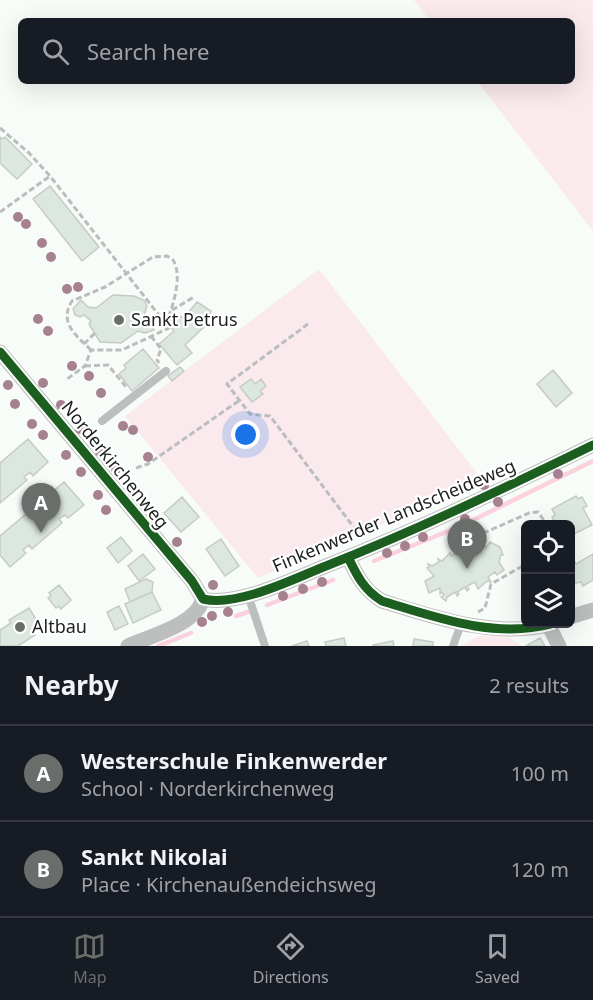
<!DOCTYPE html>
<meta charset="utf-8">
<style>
:root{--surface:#171b24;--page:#20242c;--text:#f1f3f6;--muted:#9ea1a6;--line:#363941;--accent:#696e6b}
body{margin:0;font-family:"Noto Sans",sans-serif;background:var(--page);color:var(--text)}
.controls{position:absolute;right:18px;bottom:18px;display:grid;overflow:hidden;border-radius:9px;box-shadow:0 6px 24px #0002}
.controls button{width:54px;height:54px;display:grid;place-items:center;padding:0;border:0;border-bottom:2px solid var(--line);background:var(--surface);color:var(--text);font:30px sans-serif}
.you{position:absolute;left:246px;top:435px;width:21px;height:21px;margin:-15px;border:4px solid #fff;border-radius:50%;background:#1a73e8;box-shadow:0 0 0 9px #1a73e833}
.badge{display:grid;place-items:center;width:39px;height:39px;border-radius:50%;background:var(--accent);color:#fff;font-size:20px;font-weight:700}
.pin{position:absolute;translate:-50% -50px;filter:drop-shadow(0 2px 3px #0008)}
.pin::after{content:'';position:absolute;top:32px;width:21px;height:18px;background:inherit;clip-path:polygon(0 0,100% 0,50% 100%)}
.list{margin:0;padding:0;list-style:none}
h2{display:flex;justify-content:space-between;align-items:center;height:78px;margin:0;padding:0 24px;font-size:26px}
h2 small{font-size:20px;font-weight:400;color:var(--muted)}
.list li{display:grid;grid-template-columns:39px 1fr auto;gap:18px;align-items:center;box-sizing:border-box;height:96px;padding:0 24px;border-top:2px solid var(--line)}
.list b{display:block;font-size:22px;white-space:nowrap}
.list p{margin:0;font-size:20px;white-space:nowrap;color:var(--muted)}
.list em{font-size:20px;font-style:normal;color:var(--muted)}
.icon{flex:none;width:33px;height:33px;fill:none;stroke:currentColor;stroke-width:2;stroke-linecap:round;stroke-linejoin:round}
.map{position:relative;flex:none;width:593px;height:646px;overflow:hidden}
.search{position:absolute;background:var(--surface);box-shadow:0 6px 24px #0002;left:18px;right:18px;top:18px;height:66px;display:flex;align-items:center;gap:15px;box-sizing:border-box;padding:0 21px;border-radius:9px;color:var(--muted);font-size:22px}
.sheet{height:270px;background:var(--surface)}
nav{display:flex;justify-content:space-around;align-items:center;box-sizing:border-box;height:84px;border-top:2px solid var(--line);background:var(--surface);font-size:16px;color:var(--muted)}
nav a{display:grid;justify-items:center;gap:3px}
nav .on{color:var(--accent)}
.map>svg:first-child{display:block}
.green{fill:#fae9ed}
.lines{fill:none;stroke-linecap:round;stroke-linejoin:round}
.stream{stroke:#fbd1de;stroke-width:4.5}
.building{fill:#dbe7df;stroke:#c7cbc8;stroke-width:1.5}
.path{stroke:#bbbebc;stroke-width:3;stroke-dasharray:6 3;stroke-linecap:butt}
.lane{stroke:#bcbfbd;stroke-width:8}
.street{stroke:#bcbfbd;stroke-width:15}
.cycleway-casing{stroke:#fff;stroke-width:13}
.cycleway{stroke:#1b5e20;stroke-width:9}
.tree{fill:#a68190}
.poi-dot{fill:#696e6b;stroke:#fff;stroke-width:2}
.labels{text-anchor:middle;stroke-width:4.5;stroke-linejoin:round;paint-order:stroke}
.poi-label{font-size:18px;fill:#1c211e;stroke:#fff;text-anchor:start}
.street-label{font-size:18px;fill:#1c211e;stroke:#fff}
</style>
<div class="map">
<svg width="593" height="646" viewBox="0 0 593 646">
<rect width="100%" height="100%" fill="#f7fcf9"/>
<!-- green -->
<path class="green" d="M414 0H593V231L477 81H572V21H430Z
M319 269 483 481 258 578 125 416Z
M506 635 522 646H461L478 636Z"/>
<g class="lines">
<!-- stream -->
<path class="stream" d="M374 561 461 526 593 461
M267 605 333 580
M236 616 248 612
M158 646 191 633"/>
</g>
<!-- building -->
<path class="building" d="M0 137 2 139 5 137 32 164 17 179 0 163Z
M50 186 99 247 82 261 33 199Z
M113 295 134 296 144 300 147 306 144 316 151 321 154 330 145 333 138 331 121 343 100 342 89 324 91 321 84 315 80 317 75 315 73 309 81 300 88 307 96 308Z
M197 302 211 311 206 325 185 345 192 353 177 365 159 344 174 331 168 324 173 313 184 318Z
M143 349 159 368 132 391 119 374 126 368 124 365Z
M180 367 184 371 172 381 168 376Z
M553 370 572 393 556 407 537 384Z
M251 379 255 384 261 379 266 386 260 391 263 394 252 402 240 387Z
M28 439 48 462 33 476 30 472 24 477 27 480 0 503V463Z
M64 482 84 505 68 518 65 515 59 519 62 523 32 549 29 545 23 550 26 553 10 567 0 555V536Z
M576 496 578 499 582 497 587 506 583 508 592 525 570 536V524H549L554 521 552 517 555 515 552 509Z
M182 497 199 517 181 532 164 513Z
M121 537 132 551 118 563 107 548Z
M480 537 486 541 483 542 486 548 490 542 500 547 503 555H501L499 562 504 570 497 575 495 572 488 577 491 582 487 581 478 589 475 582 467 586 469 589 467 591 465 587 457 592 459 594 457 596 455 592 447 597 446 601 441 597 444 595 442 592 440 594V588L429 593 425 581 434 576 427 568 429 567 428 564 432 566 439 562 438 559 442 561 450 553 451 556 460 551 457 546 460 547 469 539 474 545 480 541Z
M221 539 239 566 225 576 206 549Z
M143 554 155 569 139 581 128 566Z
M570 554 576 564 593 554V580L583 586 581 582 576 583 571 580Z
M146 579 153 582 152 592 130 602 125 589Z
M59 585 71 600 61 609 59 606 56 608 48 598 51 596 49 593Z
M152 592 161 610 133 623 125 604Z
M119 606 128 624 115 630 107 612Z
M29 608 39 624 31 629 35 635 18 646H0V630L11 623 9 620Z
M344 638 346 646H326L325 642Z
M540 638 545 646H526Z
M414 639 433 642V646H413Z
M307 641 309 646H292Z
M393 641 394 646H373V645Z"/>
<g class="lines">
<!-- path -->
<path class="path" d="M0 128 29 153 50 176 169 328 122 350H91L85 366 67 379
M0 212 50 176
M172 310 194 297
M308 324 227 384 250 414 270 416 361 537
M151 336 161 349 157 360 159 363
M84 344 95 333
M91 350C77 336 58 323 72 301L105 287 153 257 167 256 173 260C183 275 173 307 166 323
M85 366 108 365 127 388
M136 468 148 464 240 400
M454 527 458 537 486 532 529 513 538 512 543 519 542 524
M478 612 485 608 491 584 526 564"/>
<!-- lane -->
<path class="lane" d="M102 421 166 371
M248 595 265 646
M453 646 461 624"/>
<!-- street -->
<path class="street" d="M0 352 192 581 203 599
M348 557C357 576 364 590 382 601 435 617 494 639 551 624
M203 599C238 607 293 579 326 566 417 530 505 488 593 445
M570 617 593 610
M548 624 559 646
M128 646C150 636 196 625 203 599"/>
<!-- cycleway casing -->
<g class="cycleway-casing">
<path id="cycleway" d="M0 352 192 581 203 599C238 607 293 579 326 566 417 530 505 488 593 445
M348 557C357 576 364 590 382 601 435 617 494 639 551 624"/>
</g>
<!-- cycleway -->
<use href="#cycleway" class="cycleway"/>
</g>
<!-- trees -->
<g class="tree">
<circle cx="18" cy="217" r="5"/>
<circle cx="26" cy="224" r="5"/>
<circle cx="42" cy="243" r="5"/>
<circle cx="51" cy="257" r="5"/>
<circle cx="78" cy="287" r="5"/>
<circle cx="67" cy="289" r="5"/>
<circle cx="38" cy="319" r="5"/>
<circle cx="48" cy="331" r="5"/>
<circle cx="72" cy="366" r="5"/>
<circle cx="89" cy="376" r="5"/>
<circle cx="43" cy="383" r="5"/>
<circle cx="8" cy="385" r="5"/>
<circle cx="101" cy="393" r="5"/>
<circle cx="15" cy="404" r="5"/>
<circle cx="61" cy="405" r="5"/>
<circle cx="32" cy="424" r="5"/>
<circle cx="123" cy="426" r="5"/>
<circle cx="80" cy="429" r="5"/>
<circle cx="133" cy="430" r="5"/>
<circle cx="43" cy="435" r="5"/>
<circle cx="100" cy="452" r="5"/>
<circle cx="66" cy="455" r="5"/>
<circle cx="148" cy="457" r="5"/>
<circle cx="116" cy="469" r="5"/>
<circle cx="81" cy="472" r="5"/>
<circle cx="558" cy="474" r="5"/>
<circle cx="484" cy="485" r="5"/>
<circle cx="98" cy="495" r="5"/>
<circle cx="143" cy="501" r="5"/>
<circle cx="498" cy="502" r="5"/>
<circle cx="106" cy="510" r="5"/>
<circle cx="465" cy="519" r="5"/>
<circle cx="423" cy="537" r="5"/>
<circle cx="177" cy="542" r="5"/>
<circle cx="405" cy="546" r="5"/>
<circle cx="387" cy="553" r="5"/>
<circle cx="322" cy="582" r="5"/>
<circle cx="213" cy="585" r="5"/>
<circle cx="303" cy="589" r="5"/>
<circle cx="283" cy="596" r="5"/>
<circle cx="228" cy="612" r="5"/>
<circle cx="212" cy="616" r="5"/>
<circle cx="202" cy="622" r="5"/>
</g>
<!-- markers -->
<g class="poi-dot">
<circle cx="119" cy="320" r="6"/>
<circle cx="20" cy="627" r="6"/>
</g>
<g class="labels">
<!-- poi labels -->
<g class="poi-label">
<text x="131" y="326">Sankt Petrus</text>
<text x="32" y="633">Altbau</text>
</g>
<!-- street labels -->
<g class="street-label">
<text transform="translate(115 465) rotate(51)" y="6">Norderkirchenweg</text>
<text transform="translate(394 516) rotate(-23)" y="6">Finkenwerder Landscheideweg</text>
</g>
</g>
</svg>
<div class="controls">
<button><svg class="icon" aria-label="locate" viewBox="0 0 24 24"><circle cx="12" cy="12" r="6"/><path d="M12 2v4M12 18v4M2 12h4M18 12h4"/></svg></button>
<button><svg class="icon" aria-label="layers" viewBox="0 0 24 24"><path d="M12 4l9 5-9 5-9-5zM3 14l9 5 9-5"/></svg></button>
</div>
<div class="you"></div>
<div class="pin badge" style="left:41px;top:533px">A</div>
<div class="pin badge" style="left:467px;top:569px">B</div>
<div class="search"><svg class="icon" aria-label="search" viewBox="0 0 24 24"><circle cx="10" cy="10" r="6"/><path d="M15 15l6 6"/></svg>Search here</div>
</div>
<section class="sheet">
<h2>Nearby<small>2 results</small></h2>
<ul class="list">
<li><span class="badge">A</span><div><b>Westerschule Finkenwerder</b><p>School · Norderkirchenweg</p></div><em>100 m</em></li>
<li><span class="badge">B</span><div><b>Sankt Nikolai</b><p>Place · Kirchenaußendeichsweg</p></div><em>120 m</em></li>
</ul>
</section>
<nav>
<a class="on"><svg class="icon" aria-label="map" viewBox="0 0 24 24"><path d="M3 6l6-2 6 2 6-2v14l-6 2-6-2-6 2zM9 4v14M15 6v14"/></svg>Map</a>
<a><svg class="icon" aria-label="directions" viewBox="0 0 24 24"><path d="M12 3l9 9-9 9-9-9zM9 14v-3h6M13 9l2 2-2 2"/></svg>Directions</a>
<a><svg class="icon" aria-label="saved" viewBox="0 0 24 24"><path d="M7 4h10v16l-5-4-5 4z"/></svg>Saved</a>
</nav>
